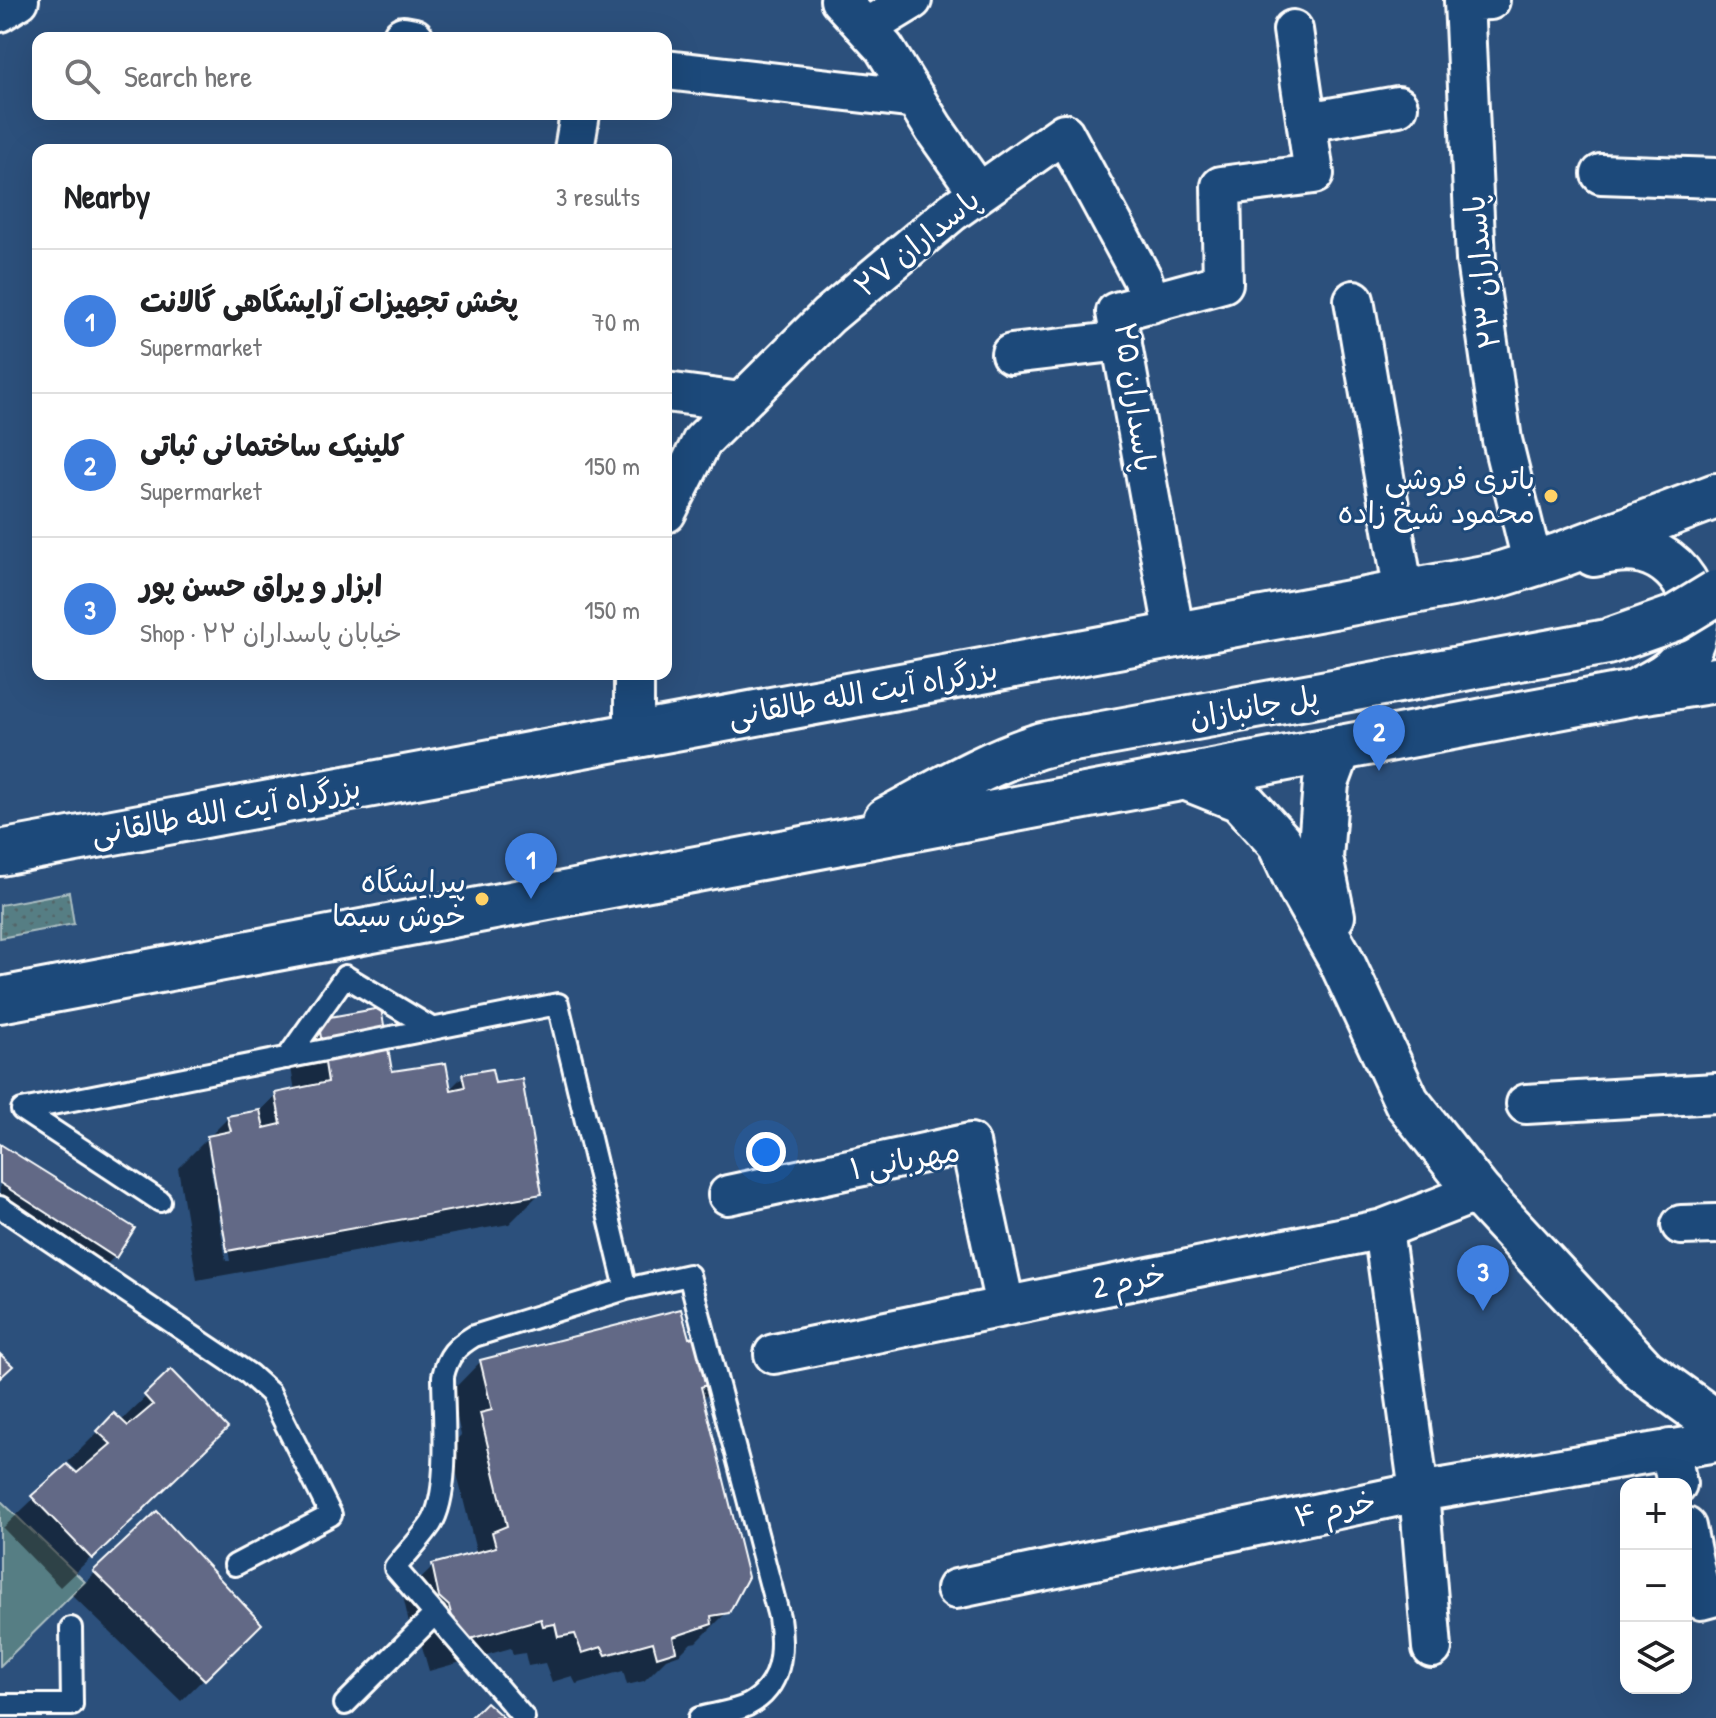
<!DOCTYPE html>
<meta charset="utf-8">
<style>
:root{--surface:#fff;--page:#f2f2f2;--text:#202124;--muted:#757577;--line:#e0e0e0;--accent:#2563eb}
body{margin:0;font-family:"Patrick Hand","Playpen Sans Arabic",sans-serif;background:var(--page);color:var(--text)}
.controls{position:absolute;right:24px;bottom:24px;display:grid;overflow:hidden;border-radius:16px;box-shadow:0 8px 32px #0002}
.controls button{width:72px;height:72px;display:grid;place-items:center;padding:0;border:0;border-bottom:2px solid var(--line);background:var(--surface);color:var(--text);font:40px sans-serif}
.you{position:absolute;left:766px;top:1152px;width:28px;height:28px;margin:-20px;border:6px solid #fff;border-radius:50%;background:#1a73e8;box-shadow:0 0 0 12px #1a73e833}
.badge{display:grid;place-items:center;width:52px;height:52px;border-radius:50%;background:var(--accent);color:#fff;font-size:26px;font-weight:700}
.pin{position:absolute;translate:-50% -66px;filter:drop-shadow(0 2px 4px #0008)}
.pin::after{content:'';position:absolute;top:42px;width:28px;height:24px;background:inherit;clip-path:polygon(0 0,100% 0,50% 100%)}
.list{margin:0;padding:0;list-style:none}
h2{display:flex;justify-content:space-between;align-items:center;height:104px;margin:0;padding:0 32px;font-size:34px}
h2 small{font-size:26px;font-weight:400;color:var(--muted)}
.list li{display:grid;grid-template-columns:52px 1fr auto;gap:24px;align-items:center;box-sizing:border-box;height:144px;padding:0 32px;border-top:2px solid var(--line)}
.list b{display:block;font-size:30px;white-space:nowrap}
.list p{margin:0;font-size:26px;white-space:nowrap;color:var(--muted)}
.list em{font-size:26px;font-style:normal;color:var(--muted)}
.icon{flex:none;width:44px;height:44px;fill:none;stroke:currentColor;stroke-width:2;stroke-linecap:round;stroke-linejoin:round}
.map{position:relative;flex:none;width:1716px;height:1718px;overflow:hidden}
.search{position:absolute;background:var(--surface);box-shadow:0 8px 32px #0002;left:32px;top:32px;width:640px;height:88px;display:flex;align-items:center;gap:20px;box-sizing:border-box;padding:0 28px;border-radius:16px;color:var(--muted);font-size:30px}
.panel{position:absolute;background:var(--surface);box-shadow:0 8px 32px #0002;left:32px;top:144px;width:640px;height:536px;border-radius:16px}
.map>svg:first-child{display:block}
.grass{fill:url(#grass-dots);stroke:#abbec2;stroke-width:2}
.pitch{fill:#577e84;stroke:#abbec2;stroke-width:2}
.shadow{fill:#0007;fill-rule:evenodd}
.building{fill:#626986;stroke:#fff;stroke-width:2}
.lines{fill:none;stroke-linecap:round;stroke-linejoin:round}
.service-casing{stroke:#fff;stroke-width:26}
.minor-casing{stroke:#fff;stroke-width:44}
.secondary-casing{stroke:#fff;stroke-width:50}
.trunk-casing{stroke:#fff;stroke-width:50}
.service{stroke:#1f4a7a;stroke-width:20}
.minor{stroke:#1f4a7a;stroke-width:38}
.secondary{stroke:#1f4a7a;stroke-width:44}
.trunk{stroke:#1f4a7a;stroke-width:44}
.trunk-bridge-casing{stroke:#fff;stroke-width:50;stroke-linecap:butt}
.trunk-bridge{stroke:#1f4a7a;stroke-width:44}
.poi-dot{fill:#ffd166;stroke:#1f4a7a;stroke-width:3}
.labels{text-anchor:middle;stroke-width:6;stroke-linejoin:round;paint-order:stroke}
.street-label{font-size:30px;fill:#fff;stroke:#1f4a7a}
.poi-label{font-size:30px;fill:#fff;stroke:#1f4a7a;text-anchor:end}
</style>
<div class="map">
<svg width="1716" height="1718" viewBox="0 0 1716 1718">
<defs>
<pattern id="grass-dots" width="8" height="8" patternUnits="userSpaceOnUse" patternTransform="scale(2)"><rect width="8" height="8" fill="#577e84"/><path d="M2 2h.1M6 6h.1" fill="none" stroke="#526568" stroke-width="1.8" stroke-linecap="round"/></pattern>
</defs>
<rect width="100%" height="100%" fill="#2c507c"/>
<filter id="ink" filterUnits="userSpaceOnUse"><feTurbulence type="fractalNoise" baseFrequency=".0125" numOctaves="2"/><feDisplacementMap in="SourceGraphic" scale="16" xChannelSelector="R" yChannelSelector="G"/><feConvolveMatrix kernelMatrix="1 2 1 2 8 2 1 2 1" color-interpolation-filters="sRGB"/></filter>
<g filter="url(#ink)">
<!-- grass -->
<path class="grass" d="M69 892 74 924 0 938V905Z"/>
<!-- pitch -->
<path class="pitch" d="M0 1500 85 1582 0 1666Z"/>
<!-- shadow -->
<path class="shadow" d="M319 1021 390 1074 449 1090 463 1076 540 1193 509 1224 197 1280 178 1168 228 1118 258 1113 276 1095 295 1091 288 1051ZM211 1147 230 1261H226L208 1151Z
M0 1146 114 1257 92 1279 0 1220Z
M688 1341 723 1379 702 1400 728 1611 697 1642 691 1643 680 1654 666 1659 644 1681 627 1685 623 1671 576 1684 572 1676 552 1682 545 1663 528 1666 525 1653 513 1655 511 1648 429 1671 419 1636 410 1627 403 1596 434 1566 472 1555 476 1551 450 1446 461 1435 451 1392 481 1361Z
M171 1372 196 1458 60 1587 3 1528 67 1467 77 1476 80 1474 68 1462 114 1416 121 1421Z
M95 1573 259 1624 181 1701 72 1595Z"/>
<!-- building -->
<path class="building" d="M381 1008 392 1071 446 1063 451 1090 465 1087 462 1074 492 1069 495 1083 522 1079 542 1194 227 1251 207 1136 231 1131 227 1116 260 1110 264 1128 281 1124 275 1093 328 1082 318 1019Z
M0 1144 135 1228 116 1258 0 1183Z
M681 1309 689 1338 712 1333 725 1379 701 1387 748 1577 729 1613 711 1616 712 1624 673 1637 676 1651 657 1657 653 1642 606 1655 602 1647 582 1653 575 1634 558 1637 555 1624 543 1626 541 1619 459 1642 449 1606 439 1597 432 1564 496 1547 492 1532 507 1526 480 1413 492 1410 480 1360Z
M0 1354 13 1366 0 1378Z
M171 1369 228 1428 92 1559 31 1496 67 1464 77 1473 111 1444 97 1431 114 1413 128 1426 153 1405 144 1395Z
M157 1511 262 1624 205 1680 93 1571Z
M486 1702 504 1718H470Z"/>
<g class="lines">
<!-- service casing -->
<g class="service-casing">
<path id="service" d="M287 1058 345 976 433 1029
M160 1201 22 1110 558 1004 626 1289 474 1336C456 1347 448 1355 443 1376 443 1413 451 1493 431 1524 420 1540 406 1554 395 1568L524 1718
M0 1207 249 1374 270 1393 331 1515 235 1565
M626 1289 689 1275 779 1617C784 1651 782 1687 748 1705 734 1712 714 1714 699 1718
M345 1704 435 1614
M0 1705H72L71 1628"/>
</g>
<!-- minor casing -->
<g class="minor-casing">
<path id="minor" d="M840 0 884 48 934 129 979 193
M1490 0 1464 1 1476 260 1502 440 1533 565
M0 12 19 0
M866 28 912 0
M403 36 414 38
M666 70 916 99
M1307 122 1398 106
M574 150 580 114
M1601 174 1716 178
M1354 300 1404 594
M1011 354 1122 341
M666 392 741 402
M666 513 702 441 828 316 952 212 1064 133 1142 278 1151 303
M1175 636 1116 312 1223 283 1221 186 1314 174 1293 30
M634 674V735
M1526 1104 1716 1093
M728 1195 970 1143 1005 1306
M1681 1225 1716 1224
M1383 1229 1419 1492 1432 1648
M774 1354 1383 1229 1478 1192
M1670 1449 1677 1484
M1686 1527 1701 1600 1716 1596
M956 1589 1419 1492 1716 1442"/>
</g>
<!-- secondary casing -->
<g class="secondary-casing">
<path id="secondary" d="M1185 777 1240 799 1279 842 1301 889 1340 958 1407 1102 1478 1192 1644 1371 1716 1423
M1332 916 1320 858 1326 783 1339 748"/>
</g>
<!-- trunk casing -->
<g class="trunk-casing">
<path id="trunk" d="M1594 554C1610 550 1626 547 1643 551 1691 563 1712 623 1680 662 1670 675 1654 682 1639 690
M886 820C935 794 983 764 1036 747 1056 740 1077 739 1097 735
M0 853 1495 576 1558 556 1716 496
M0 1000 1633 693 1716 680"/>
</g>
<!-- service -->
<use href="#service" class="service"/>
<!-- minor -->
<use href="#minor" class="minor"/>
<!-- secondary -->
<use href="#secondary" class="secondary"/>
<!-- trunk -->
<use href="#trunk" class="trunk"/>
<!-- trunk-bridge casing -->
<g class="trunk-bridge-casing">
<path id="trunk-bridge" d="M1097 735 1607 642 1675 618 1716 593"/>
</g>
<!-- trunk-bridge -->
<use href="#trunk-bridge" class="trunk-bridge"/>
</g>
</g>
<!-- markers -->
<g class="poi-dot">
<circle cx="1551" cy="496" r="8"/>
<circle cx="482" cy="899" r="8"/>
</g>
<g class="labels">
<!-- street labels -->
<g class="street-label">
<text transform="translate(917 243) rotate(-39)" y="10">پاسداران ۲۷</text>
<text transform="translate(1482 272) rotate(-96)" y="10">پاسداران ۲۳</text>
<text transform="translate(1135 397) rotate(82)" y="10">پاسداران ۲۵</text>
<text transform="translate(863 693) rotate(-10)" y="10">بزرگراه آیت الله طالقانی</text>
<text transform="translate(1254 707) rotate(-10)" y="10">پل جانبازان</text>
<text transform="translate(226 811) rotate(-10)" y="10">بزرگراه آیت الله طالقانی</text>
<text transform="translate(905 1160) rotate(-10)" y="10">مهربانی ۱</text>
<text transform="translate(1129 1281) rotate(-12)" y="10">خرم 2</text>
<text transform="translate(1335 1509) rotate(-12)" y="10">خرم ۴</text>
</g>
<!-- poi labels -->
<g class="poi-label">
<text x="1535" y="489">باتری فروشی<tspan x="1535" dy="34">محمود شیخ زاده</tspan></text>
<text x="466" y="892">پیرایشگاه<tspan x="466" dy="34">خوش سیما</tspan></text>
</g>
</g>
</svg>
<div class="controls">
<button>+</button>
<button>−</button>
<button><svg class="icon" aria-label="layers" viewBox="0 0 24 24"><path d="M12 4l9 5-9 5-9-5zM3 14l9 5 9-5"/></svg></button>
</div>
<div class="you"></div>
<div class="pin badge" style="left:531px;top:899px;background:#3f7fe0">1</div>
<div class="pin badge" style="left:1379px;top:771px;background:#3f7fe0">2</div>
<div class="pin badge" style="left:1483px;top:1311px;background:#3f7fe0">3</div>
<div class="search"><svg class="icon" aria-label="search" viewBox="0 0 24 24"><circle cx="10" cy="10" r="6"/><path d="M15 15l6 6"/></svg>Search here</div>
<section class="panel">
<h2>Nearby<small>3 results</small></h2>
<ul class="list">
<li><span class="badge" style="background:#3f7fe0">1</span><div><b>پخش تجهیزات آرایشگاهی گالانت</b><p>Supermarket</p></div><em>70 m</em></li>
<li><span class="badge" style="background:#3f7fe0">2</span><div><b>کلینیک ساختمانی ثباتی</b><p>Supermarket</p></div><em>150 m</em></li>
<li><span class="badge" style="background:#3f7fe0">3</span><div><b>ابزار و یراق حسن پور</b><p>Shop · خیابان پاسداران ۲۲</p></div><em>150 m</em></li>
</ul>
</section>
</div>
